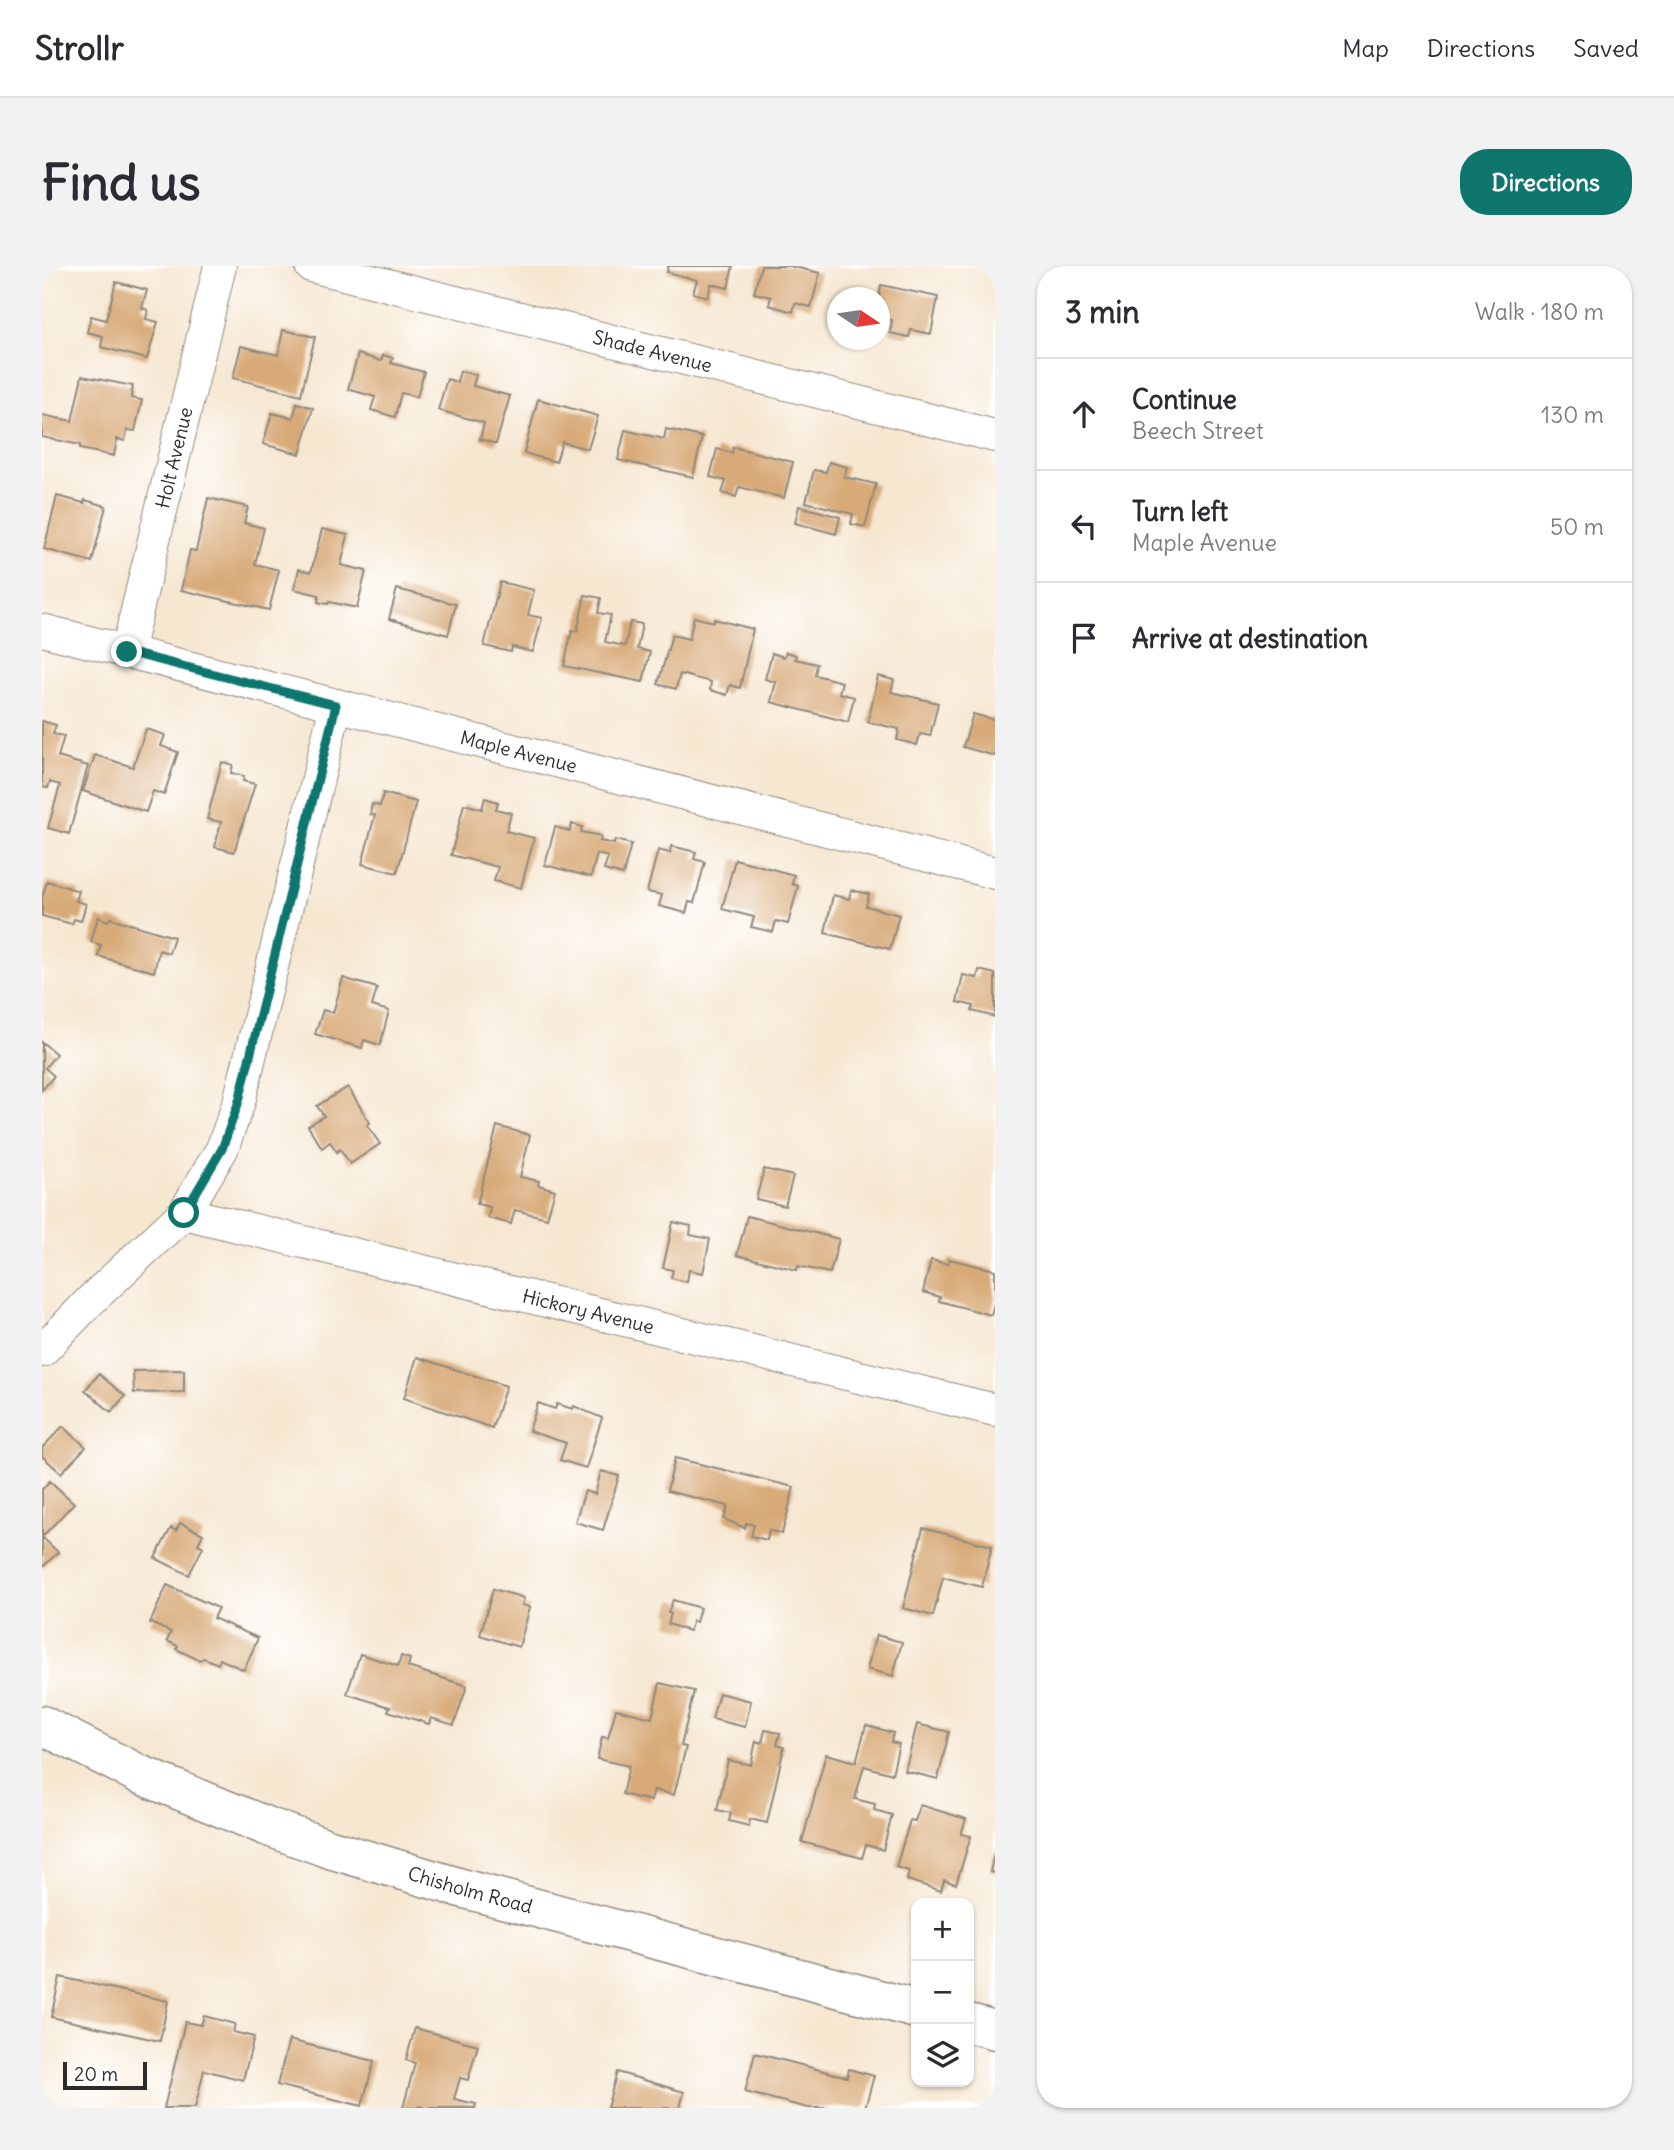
<!DOCTYPE html>
<meta charset="utf-8">
<style>
:root{--surface:#fff;--page:#f2f2f3;--text:#2b2b33;--muted:#7c7c81;--line:#e1e1e2;--accent:#0f766e}
body{margin:0;font-family:Delius,sans-serif;background:var(--page);color:var(--text)}
.controls{position:absolute;right:21px;bottom:21px;display:grid;overflow:hidden;border-radius:14px;box-shadow:0 2px 5px #0004}
.controls button{width:63px;height:63px;display:grid;place-items:center;padding:0;border:0;border-bottom:2px solid var(--line);background:var(--surface);color:var(--text);font:35px sans-serif}
.compass{position:absolute;left:785px;top:21px;width:63px;height:63px;border-radius:50%;background:var(--surface);box-shadow:0 2px 5px #0004;rotate:103deg}
.scale{position:absolute;left:21px;bottom:18px;width:84px;box-sizing:border-box;padding-left:7px;border:4px solid #2b2b2b;border-top:0;font-size:19px;line-height:24px;white-space:nowrap;color:#2b2b2b;-webkit-text-stroke:5px #fff;paint-order:stroke}
.stop{position:absolute;width:21px;height:21px;margin:-16px;border:5px solid #0f766e;border-radius:50%;background:#fff}
.stop.end{background:#0f766e;border-color:#fff;box-shadow:0 2px 7px #0008}
.list{margin:0;padding:0;list-style:none}
h2{display:flex;justify-content:space-between;align-items:center;height:91px;margin:0;padding:0 28px;font-size:30px}
h2 small{font-size:23px;font-weight:400;color:var(--muted)}
.list li{display:grid;grid-template-columns:46px 1fr auto;gap:21px;align-items:center;box-sizing:border-box;height:112px;padding:0 28px;border-top:2px solid var(--line)}
.list b{display:block;font-size:26px;white-space:nowrap}
.list p{margin:0;font-size:23px;white-space:nowrap;color:var(--muted)}
.list em{font-size:23px;font-style:normal;color:var(--muted)}
.icon{flex:none;width:38px;height:38px;fill:none;stroke:currentColor;stroke-width:2;stroke-linecap:round;stroke-linejoin:round}
.map{position:relative;flex:none;width:953px;height:1842px;overflow:hidden;border-radius:28px}
header{display:flex;align-items:center;gap:42px;box-sizing:border-box;height:98px;padding:0 35px;background:var(--surface);border-bottom:2px solid var(--line)}
header strong{font-size:33px}
nav{display:flex;gap:38px;margin-inline-start:auto;font-size:24px}
.intro{display:flex;align-items:center;justify-content:space-between;box-sizing:border-box;height:168px;padding:0 42px}
h1{margin:0;font-size:49px}
.button{padding:18px 32px;border-radius:28px;background:var(--accent);color:#fff;font-size:24px;font-weight:700}
main{display:flex;gap:42px;padding:0 42px}
aside{flex:1;background:var(--surface);border-radius:28px;box-shadow:0 2px 5px #0004}
.map>svg:first-child{display:block}
.building{fill:#d8aa78}
.lines{fill:none;stroke-linecap:round;stroke-linejoin:round}
.minor-casing{stroke:#90897e;stroke-width:34}
.secondary-casing{stroke:#90897e;stroke-width:41}
.minor{stroke:#fff;stroke-width:32}
.secondary{stroke:#fff;stroke-width:38}
.route{stroke:#0f766e;stroke-width:9}
.labels{text-anchor:middle;stroke-width:6;stroke-linejoin:round;paint-order:stroke}
.street-label{font-size:19px;fill:#2b2b2b;stroke:#fff}
</style>
<header>
<strong>Strollr</strong>
<nav><a>Map</a><a>Directions</a><a>Saved</a></nav>
</header>
<div class="intro"><h1>Find us</h1><a class="button">Directions</a></div>
<main>
<div class="map">
<svg width="953" height="1842" viewBox="0 0 953 1842">
<rect width="100%" height="100%" fill="#fff"/>
<filter id="ink" filterUnits="userSpaceOnUse"><feTurbulence type="fractalNoise" baseFrequency=".0143" numOctaves="2"/><feDisplacementMap in="SourceGraphic" scale="14" xChannelSelector="R" yChannelSelector="G"/><feConvolveMatrix kernelMatrix="1 2 1 2 8 2 1 2 1" color-interpolation-filters="sRGB"/></filter>
<filter id="wash" filterUnits="userSpaceOnUse"><feTurbulence type="fractalNoise" baseFrequency=".00686" numOctaves="4" result="noise"/><feDisplacementMap in="SourceGraphic" scale="28" xChannelSelector="R" yChannelSelector="G"/><feGaussianBlur stdDeviation="1.57" result="paint"/><feColorMatrix in="noise" values="0 0 0 0 0 0 0 0 0 0 0 0 0 0 0 0 0 1.4 0 .05"/><feComposite in="paint" operator="in"/></filter>
<g filter="url(#wash)">
<rect width="100%" height="100%" fill="#f6e7d1"/>
<g id="blocks">
<!-- building -->
<path class="building" d="M626 0H691L686 22 669 18 666 31 651 27 655 14 625 6Z
M719 0H748L778 7 769 41 753 37 751 46 727 39 729 31 712 27Z
M74 16 105 24 100 42 106 44 104 53 116 56 105 93 59 81 61 70 45 66 49 50 64 54Z
M839 19 896 31 889 68 869 64 867 71 848 67 850 54 838 52 837 32Z
M241 64 273 71 259 129 191 112 199 80 236 89Z
M316 88 339 95 341 89 351 92 349 97 382 106 375 131 359 127 353 151 329 144 333 131 306 123Z
M418 105 434 109 431 120 468 130 454 178 438 173 442 157 396 144 405 113 415 116Z
M40 110 91 120 89 132 100 134 93 165 85 164 83 175 75 173 72 190 38 183V179L0 171V149L30 155Z
M496 133 556 150 546 183 520 176 514 196 482 187Z
M255 137 271 142 258 188 221 178 230 147 251 152Z
M624 163 660 171 651 211 576 194 583 164 622 173Z
M691 181 751 196 742 232 697 221 694 231 680 227 684 215 668 211 675 183 690 187Z
M787 196 805 201 802 211 834 218 823 261 809 258 811 248 764 236 772 204 784 206Z
M15 230 42 237 43 234 64 240 50 296 2 283Z
M166 232 206 241 202 257 222 262 213 298 237 304 227 344 139 324 148 284 154 285Z
M757 240 798 251 794 268 753 257Z
M280 263 306 269 299 299 324 305 315 342 287 336 286 338 276 336 277 329 252 323 257 303 269 306Z
M458 316 492 324 486 349 500 352 491 386 470 381 469 386 442 380Z
M355 323 414 338 406 369 347 353Z
M543 329 559 332 556 347 569 349 563 376 583 380 588 356 600 358 595 383 608 386 601 416 522 400 530 364 535 366Z
M652 351 672 356V353L711 363 698 422 688 419 685 429 668 424 669 416 638 408 634 423 616 418 630 369 647 373Z
M744 386 754 389 753 393 775 398 773 409 800 416 797 427 812 431 806 456 729 436 734 416 723 413 730 387 742 391Z
M836 410 852 414 849 426 896 437 888 470 878 468 875 479 855 474 857 463 826 456Z
M931 448 953 454V490L921 481Z
M0 455 14 459 11 468 22 470 16 491 46 500 27 568 6 562 18 519 8 516 6 522 0 521Z
M104 463 123 469 119 480 136 486 122 529 111 525 104 546 41 525 53 489 91 501Z
M180 496 191 499 189 507 202 510 201 515 213 518 192 586 173 581 179 556 165 553Z
M341 527 374 536 355 607 320 598 333 549 328 548 330 538 338 540Z
M443 532 456 536 454 543 469 547 464 565 492 572 479 622 452 615 456 601 409 589 422 538 440 543Z
M530 558 540 561 539 566 559 570 558 575 572 578 573 574 589 578 581 609 562 604 566 591 555 588 549 611 503 599 513 561 528 565Z
M629 580 654 586 652 593 663 596 652 637 647 636 644 647 617 640 620 629 605 626 616 584 628 587Z
M693 593 752 609 750 618 756 620 746 658 734 655 731 666 709 661 712 651 680 643Z
M5 615 37 625 34 635 44 638 39 655 32 653 30 658 0 650V632Z
M809 624 827 628 824 640 857 649 848 683 783 667 791 629 807 633Z
M56 651 66 655 68 652 132 671 127 687 117 684 112 706 56 690 59 679 49 676Z
M937 704 953 708V751L930 745 932 740 915 736 921 709 935 712Z
M301 712 335 722 330 740 347 745 338 779 322 774 320 782 273 768 281 744 291 747Z
M0 776 14 788 3 802 12 810 0 824Z
M306 821 328 857 325 859 338 878 308 898 298 883 295 886 288 876 280 882 266 860 282 850 275 840Z
M455 860 488 869 478 911 497 915 496 919 513 924 505 952 473 944 469 958 446 952 448 941 435 938Z
M722 903 751 910 743 940 714 933Z
M705 950 797 973 788 1007 756 1000 755 1004 695 989Z
M631 956 649 960 648 969 668 973 661 1007 647 1004 645 1016 629 1012 631 1004 621 1002Z
M907 993 953 1004V1034L949 1049 897 1035 898 1031 881 1026 889 994 906 998Z
M375 1091 464 1120 450 1162 362 1132Z
M142 1104V1126L92 1127 91 1105Z
M57 1108 83 1130 69 1146 43 1124Z
M496 1137 513 1143 515 1138 531 1143 532 1140 560 1152 544 1202 518 1194 524 1177 487 1165Z
M21 1160 44 1181 19 1207 0 1190V1182Z
M633 1192 752 1221 740 1268 727 1264 725 1274 709 1270 712 1259 704 1257 703 1262 682 1253 686 1240 625 1225Z
M559 1205 577 1210 561 1264 533 1256 543 1225 553 1228Z
M8 1215 32 1237 0 1271 16 1286 0 1302V1223Z
M138 1257 161 1268 156 1278 161 1281 147 1309 113 1292 129 1262 134 1265Z
M881 1262 950 1280 940 1321 901 1311 891 1350 861 1342Z
M125 1319 176 1342 171 1352 216 1372 202 1404 178 1393 176 1398 162 1392 157 1394 134 1383 136 1380 125 1375 129 1366 108 1357Z
M451 1323 482 1332 480 1339 488 1341 477 1381 438 1369Z
M631 1334 658 1342 654 1356 651 1355 647 1365 626 1358 629 1348 626 1347Z
M834 1369 860 1376 851 1410 825 1403Z
M318 1388 356 1400 359 1390 368 1393 366 1401 425 1420 412 1459 389 1452 387 1458 346 1445 348 1441 305 1428Z
M618 1417 652 1425 639 1480 644 1481 632 1529 612 1524 609 1535 580 1528 587 1500 555 1493 560 1471 566 1472 574 1443 610 1452Z
M677 1427 709 1435 703 1461 670 1453Z
M875 1458 907 1466 896 1513 863 1505Z
M824 1459 851 1467 849 1476 857 1478 850 1508 822 1500 813 1533 833 1538 832 1544 850 1549 841 1584 824 1579 820 1592 760 1576 784 1488 814 1496Z
M723 1464 738 1467 735 1479 742 1481 725 1557 708 1553 707 1560 687 1555 689 1547 675 1544 686 1494 709 1499 714 1475 720 1477Z
M878 1539 924 1553 919 1568 929 1570 914 1618 902 1614 899 1625 865 1614 867 1605 854 1601 868 1554 873 1555Z
M952 1587 953 1588V1607L948 1606Z
M18 1711 126 1735 118 1775 9 1751Z
M162 1750 193 1758 191 1766 212 1771 201 1814 162 1804 153 1842H122L143 1756 159 1759Z
M373 1762 436 1779 426 1814 418 1812 412 1833 434 1838 433 1842H385L377 1840 376 1842H361L373 1797 364 1794Z
M247 1774 332 1795 320 1840 235 1819Z
M713 1787 805 1811 807 1803 832 1810 823 1842H766L703 1826Z
M575 1806 642 1826 638 1842H565Z"/>
</g>
</g>
<g filter="url(#ink)">
<use href="#blocks" fill-opacity="0" stroke="#90897e" stroke-width="2"/>
<g class="lines">
<!-- minor casing -->
<g class="minor-casing">
<g id="minor">
<path id="s1" d="M269 0 953 170"/>
<path id="s2" d="M0 364 953 607"/>
<path id="s3" d="M85 386 178 0"/>
<path id="s4" d="M142 947 953 1144"/>
<path d="M0 1085 50 1033 142 947 180 883 197 836 294 439"/>
</g>
</g>
<!-- secondary casing -->
<g class="secondary-casing">
<g id="secondary">
<path id="s5" d="M0 1459 97 1508 224 1560 288 1583 419 1622 874 1743"/>
<path d="M927 1757 953 1764"/>
</g>
</g>
<!-- minor -->
<use href="#minor" class="minor"/>
<!-- secondary -->
<use href="#secondary" class="secondary"/>
</g>
</g>
<g class="lines" filter="url(#ink)">
<!-- route -->
<path class="route" d="M85 386 294 439 197 835 180 883 142 947"/>
</g>
<g class="labels">
<!-- street labels -->
<g class="street-label">
<text dy="7" stroke="none"><textPath href="#s1" startOffset="352">Shade Avenue</textPath></text>
<text dy="7" stroke="none"><textPath href="#s3" startOffset="200">Holt Avenue</textPath></text>
<text dy="7" stroke="none"><textPath href="#s2" startOffset="492">Maple Avenue</textPath></text>
<text dy="7" stroke="none"><textPath href="#s4" startOffset="416">Hickory Avenue</textPath></text>
<text dy="7" stroke="none"><textPath href="#s5" startOffset="460">Chisholm Road</textPath></text>
</g>
</g>
</svg>
<div class="controls">
<button>+</button>
<button>−</button>
<button><svg class="icon" aria-label="layers" viewBox="0 0 24 24"><path d="M12 4l9 5-9 5-9-5zM3 14l9 5 9-5"/></svg></button>
</div>
<svg class="compass" viewBox="-18 -18 36 36"><path d="M0-13l5 13h-10z" fill="#e53935"/><path d="M0 13l5-13h-10z" fill="#7c7c81"/></svg>
<div class="scale">20 m</div>
<div class="stop" style="left:142px;top:947px"></div>
<div class="stop end" style="left:85px;top:386px"></div>
</div>
<aside>
<h2>3 min<small>Walk · 180 m</small></h2>
<ul class="list">
<li><svg class="icon" aria-label="ahead" viewBox="0 0 24 24"><path d="M12 20V5M6 11l6-6 6 6"/></svg><div><b>Continue</b><p>Beech Street</p></div><em>130 m</em></li>
<li><svg class="icon" aria-label="left" viewBox="0 0 24 24"><path d="M17 20v-9H6M10 6l-5 5 5 5"/></svg><div><b>Turn left</b><p>Maple Avenue</p></div><em>50 m</em></li>
<li><svg class="icon" aria-label="arrive" viewBox="0 0 24 24"><path d="M6 21V4h12l-3 4 3 4H6"/></svg><div><b>Arrive at destination</b></div></li>
</ul>
</aside>
</main>
